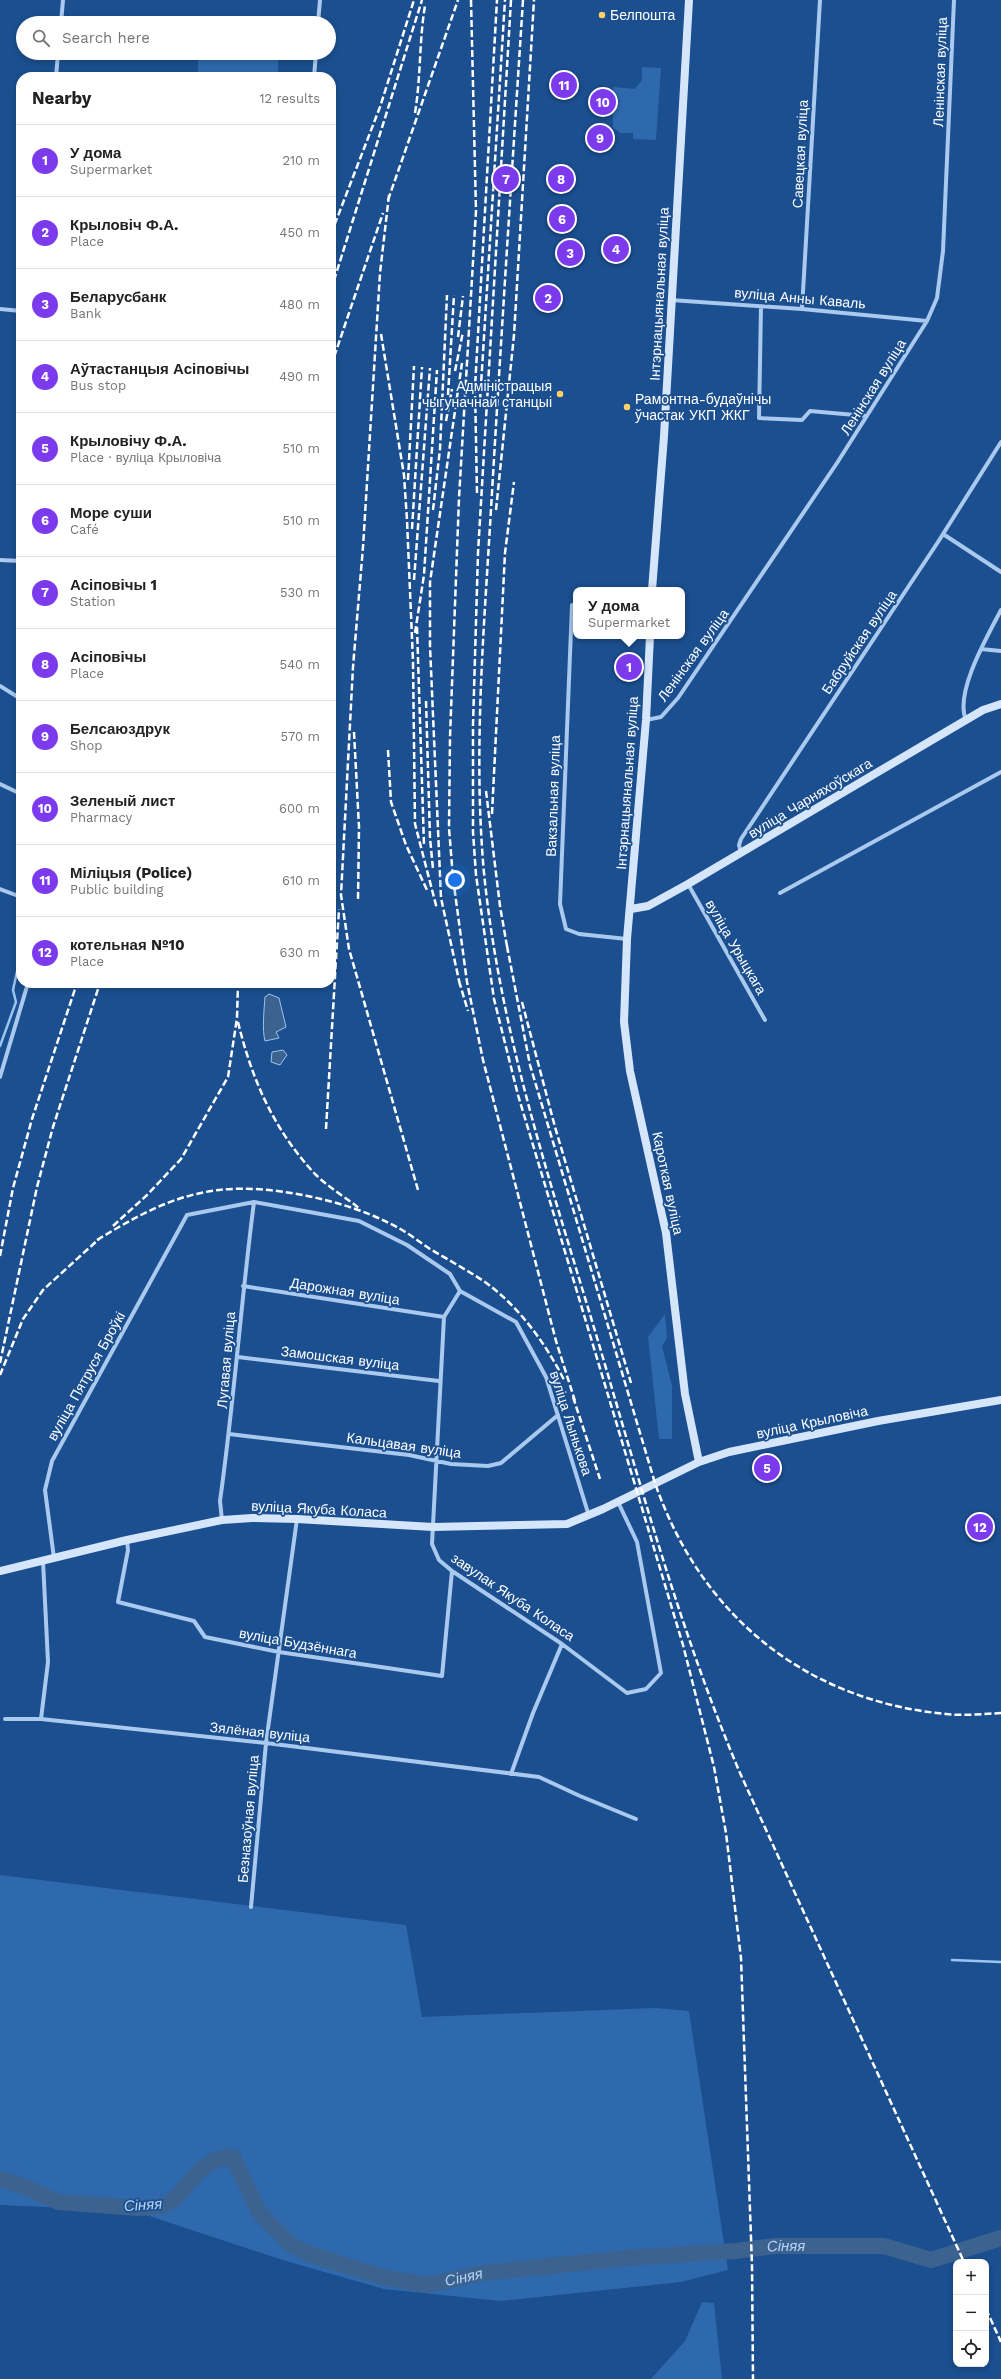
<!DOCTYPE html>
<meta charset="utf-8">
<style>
:root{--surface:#fff;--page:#f6f6f6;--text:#222;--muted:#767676;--line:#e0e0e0;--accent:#7c3aed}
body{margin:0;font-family:"Work Sans",sans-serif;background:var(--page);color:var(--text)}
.controls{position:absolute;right:12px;bottom:12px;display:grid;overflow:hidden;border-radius:8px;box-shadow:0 2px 6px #0003}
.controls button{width:36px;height:36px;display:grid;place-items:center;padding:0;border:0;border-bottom:1px solid var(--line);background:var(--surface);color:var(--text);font:20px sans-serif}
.you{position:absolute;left:455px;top:880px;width:14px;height:14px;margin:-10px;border:3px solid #fff;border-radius:50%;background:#1a73e8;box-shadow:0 0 0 6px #1a73e833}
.badge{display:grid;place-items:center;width:26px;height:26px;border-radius:50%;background:var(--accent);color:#fff;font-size:13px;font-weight:700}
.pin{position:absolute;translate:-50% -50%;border:2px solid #fff;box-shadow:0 1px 4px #0006}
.popup{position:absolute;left:573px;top:587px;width:112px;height:52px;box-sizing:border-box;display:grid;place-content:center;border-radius:8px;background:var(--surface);filter:drop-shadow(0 1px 3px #0005);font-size:13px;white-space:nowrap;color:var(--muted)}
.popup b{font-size:15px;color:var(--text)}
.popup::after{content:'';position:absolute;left:50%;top:100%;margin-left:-8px;border:8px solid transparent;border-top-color:var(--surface)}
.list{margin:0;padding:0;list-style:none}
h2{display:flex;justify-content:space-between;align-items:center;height:52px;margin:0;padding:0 16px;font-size:17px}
h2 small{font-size:13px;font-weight:400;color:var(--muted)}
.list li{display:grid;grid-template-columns:26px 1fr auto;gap:12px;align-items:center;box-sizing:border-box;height:72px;padding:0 16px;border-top:1px solid var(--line)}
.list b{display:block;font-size:15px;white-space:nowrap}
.list p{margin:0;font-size:13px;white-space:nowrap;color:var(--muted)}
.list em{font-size:13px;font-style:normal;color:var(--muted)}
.icon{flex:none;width:22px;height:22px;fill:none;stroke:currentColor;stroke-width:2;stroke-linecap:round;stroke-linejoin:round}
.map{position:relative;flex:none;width:1001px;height:2379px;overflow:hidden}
.search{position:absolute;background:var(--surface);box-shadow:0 2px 6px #0003;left:16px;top:16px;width:320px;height:44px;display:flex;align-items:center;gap:10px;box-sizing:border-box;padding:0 14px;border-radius:22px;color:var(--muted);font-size:15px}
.panel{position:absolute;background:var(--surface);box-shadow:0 2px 6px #0003;left:16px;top:72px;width:320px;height:916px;border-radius:16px}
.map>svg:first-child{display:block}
.green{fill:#2e69ad}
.water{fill:#3c6290;stroke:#9cc4f0}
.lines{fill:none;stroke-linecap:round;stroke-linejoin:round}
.stream{stroke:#9cc4f0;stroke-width:2.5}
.river{stroke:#3c6290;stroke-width:16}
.street{stroke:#a9c9ee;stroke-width:4}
.secondary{stroke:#d6e6fa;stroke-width:8}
.rail{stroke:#fff;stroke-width:2.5;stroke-dasharray:7 3;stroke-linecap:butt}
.poi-dot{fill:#ffd166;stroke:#1b4f8f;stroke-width:1.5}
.labels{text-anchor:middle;stroke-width:3.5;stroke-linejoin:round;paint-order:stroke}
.poi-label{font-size:14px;fill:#fff;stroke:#1b4f8f;text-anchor:start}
.street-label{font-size:14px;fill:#fff;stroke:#1b4f8f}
.water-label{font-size:15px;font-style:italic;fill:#b5d3f5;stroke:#1b4f8f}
</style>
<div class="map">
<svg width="1001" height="2379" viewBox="0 0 1001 2379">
<rect width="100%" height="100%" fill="#1b4f8f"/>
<!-- green -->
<path class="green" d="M198 55 278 58V77H198Z
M642 67 661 68 656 140 633 139V133H621L613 128V87L635 89 642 80Z
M665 1314 667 1338 662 1346 672 1386V1439H659L648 1337Z
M0 1875 406 1925 422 2017 655 2008 689 2011 728 2270 681 2282 501 2301 384 2289 286 2261 134 2211 0 2205Z
M702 2302 714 2303 722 2379H651L685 2341Z"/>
<!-- water -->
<path class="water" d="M269 994 279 998 286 1027 276 1032 279 1038 265 1041C262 1030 264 1010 265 997Z
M283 1050 287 1055 280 1065 271 1062 272 1052Z"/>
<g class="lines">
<!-- stream -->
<path class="stream" d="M0 1046 16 1002 13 990 21 953
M952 1960 1001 1962"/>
<!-- river -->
<path class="river" id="s1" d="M0 2179 23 2186 58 2202 138 2208 162 2206 175 2199 200 2170 217 2159 233 2157 259 2212 290 2244 309 2254 382 2277 428 2285 483 2273 627 2258 735 2251 775 2246H884L931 2260 1001 2238"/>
<!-- street -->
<path class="street" d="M61 23 63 0
M318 23 320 0
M56 77 58 53
M314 77 316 53
M671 300 802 309 927 321
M761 306 759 418 802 420 810 411 866 416
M0 309 21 311
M802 309 820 0
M943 534 1001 572
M0 560 21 561
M576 605H572L560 904 566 929 579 934 627 939
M981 649 1001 651
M0 686 21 699
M646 720 661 717 678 698 837 463 927 321 937 298 943 251 954 0
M966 720C954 693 988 635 1001 610
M0 784 21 794
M741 853 739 845 741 839 938 542 1001 442
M688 884 765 1020
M0 889 21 897
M780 893 1001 772
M0 1077 28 983
M243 1286 444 1317
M460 1291 444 1317 432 1544 439 1560 452 1571 562 1644 627 1693 646 1689 661 1673 637 1542 618 1502
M238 1357 439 1381
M229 1434 409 1455 451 1464 488 1466 501 1463 558 1415
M222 1520 220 1501C234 1402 241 1302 254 1202
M127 1540 128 1550 118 1602 194 1621 205 1637 279 1652 442 1676 452 1571
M54 1558 45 1490 52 1461 187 1215 254 1202 359 1221 407 1245 450 1274 460 1291 516 1322 546 1377 589 1516
M5 1719H41L266 1743 539 1777 580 1796 636 1819
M41 1719 48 1662 43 1561
M511 1774 533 1713 562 1644
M251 1907 266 1743 297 1519"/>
<!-- secondary -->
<path class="secondary" d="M652 590 664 436 689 0
M650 636 646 720 627 939 624 1022 630 1071 666 1233 685 1394 699 1462
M631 909 648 906 688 884 983 710 1001 704
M0 1571 127 1540 222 1520 252 1518 297 1519 433 1527 567 1524 603 1509 699 1462 729 1452 878 1421 1001 1400"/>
<!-- rail -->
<path class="rail" d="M471 0 476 211 459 498 450 737 449 828 453 878 467 982 483 1060 556 1341 575 1401
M511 0 478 553 473 725V832L476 875 494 999 518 1095 683 1645 714 1767 726 1833 741 1958 752 2266 753 2379
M523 0C512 170 501 339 491 509 484 630 473 752 484 873 500 1034 552 1187 598 1341 641 1486 681 1634 740 1773L964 2262
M415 113C421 77 419 41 425 6
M389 195 380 273 363 547 353 667 341 895 349 949 418 1190
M388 200 458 0
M331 234 380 107 414 0
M331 290 422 0
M381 334 404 475 407 520 413 662 415 824 437 909
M458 337 463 296
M331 366 383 213
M455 371 463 332
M448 395 454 295
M480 401 505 0
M446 421 452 389
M408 480 414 366
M477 493 475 387 497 0
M433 510 440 449 447 295
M496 510 514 335 534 0
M412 529 422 367
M414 580 430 368
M417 627 424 845
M415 633 424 575 437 370
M426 701 430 838 433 869
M354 732 359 827 358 901
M388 750 391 802 406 845 427 890
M486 791 500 906 508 952
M492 814 505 553 514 482
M507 946 530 1065 655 1483C701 1616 806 1701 946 1714 964 1716 983 1714 1001 1713
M459 981 468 1011
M460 985 441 898 430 646V582L462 363
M522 1002 555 1127 631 1383
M238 1022C252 1080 274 1130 315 1174 328 1187 345 1197 359 1208
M326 1129 339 909
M113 1226 147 1195 181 1159 228 1077 237 1018 238 983
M97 1240C135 1217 173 1195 219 1190 269 1184 344 1200 389 1223 404 1230 417 1240 430 1249 447 1259 465 1269 482 1280 517 1304 545 1342 564 1380
M0 1256 13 1188 32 1119 77 983
M0 1363 37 1187 53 1127 100 983
M0 1375 23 1319 43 1290 100 1238
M573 1397 600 1479
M986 2309 1001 2342"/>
</g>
<!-- markers -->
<g class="poi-dot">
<circle cx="602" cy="15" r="4"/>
<circle cx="560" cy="394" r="4"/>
<circle cx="627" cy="407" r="4"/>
</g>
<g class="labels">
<!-- poi labels -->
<g class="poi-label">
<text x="610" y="20">Белпошта</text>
<text x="552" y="391" text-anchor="end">Адміністрацыя<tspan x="552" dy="16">чыгуначнай станцыі</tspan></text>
<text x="635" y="404">Рамонтна-будаўнічы<tspan x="635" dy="16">ўчастак УКП ЖКГ</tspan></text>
</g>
<!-- street labels -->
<g class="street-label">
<text transform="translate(940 72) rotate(-88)" y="5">Ленінская вуліца</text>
<text transform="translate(800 154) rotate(-87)" y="5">Савецкая вуліца</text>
<text transform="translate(659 294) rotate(-87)" y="5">Інтэрнацыянальная вуліца</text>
<text transform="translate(800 298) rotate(5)" y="5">вуліца Анны Каваль</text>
<text transform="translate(873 387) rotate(-58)" y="5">Ленінская вуліца</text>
<text transform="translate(859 642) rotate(-56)" y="5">Бабруйская вуліца</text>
<text transform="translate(693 655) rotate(-54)" y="5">Ленінская вуліца</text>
<text transform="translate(627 783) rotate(-86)" y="5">Інтэрнацыянальная вуліца</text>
<text transform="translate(553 796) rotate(-88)" y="5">Вакзальная вуліца</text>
<text transform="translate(810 798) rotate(-31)" y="5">вуліца Чарняхоўскага</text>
<text transform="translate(736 947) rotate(60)" y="5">вуліца Урыцкага</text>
<text transform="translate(668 1183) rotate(78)" y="5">Кароткая вуліца</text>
<text transform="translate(345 1291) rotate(9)" y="5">Дарожная вуліца</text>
<text transform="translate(340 1358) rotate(7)" y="5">Замошская вуліца</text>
<text transform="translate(226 1360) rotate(-85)" y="5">Лугавая вуліца</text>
<text transform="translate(86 1376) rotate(-61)" y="5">вуліца Пятруся Броўкі</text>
<text transform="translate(812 1422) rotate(-12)" y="5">вуліца Крыловіча</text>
<text transform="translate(571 1423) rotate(72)" y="5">вуліца Лынькова</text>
<text transform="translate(404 1445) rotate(8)" y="5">Кальцавая вуліца</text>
<text transform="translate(319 1509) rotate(3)" y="5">вуліца Якуба Коласа</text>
<text transform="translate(513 1597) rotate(34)" y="5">завулак Якуба Коласа</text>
<text transform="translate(298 1643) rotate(10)" y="5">вуліца Будзённага</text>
<text transform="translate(260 1732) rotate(6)" y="5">Зялёная вуліца</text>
<text transform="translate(248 1819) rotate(-85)" y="5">Безназоўная вуліца</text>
</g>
<!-- water labels -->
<g class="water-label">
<text transform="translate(143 2205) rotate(-4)" y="5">Сіняя</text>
<text dy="5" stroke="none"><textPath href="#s1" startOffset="867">Сіняя</textPath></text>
<text dy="5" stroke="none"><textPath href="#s1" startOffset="543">Сіняя</textPath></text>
</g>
</g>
</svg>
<div class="controls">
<button>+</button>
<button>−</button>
<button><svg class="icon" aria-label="locate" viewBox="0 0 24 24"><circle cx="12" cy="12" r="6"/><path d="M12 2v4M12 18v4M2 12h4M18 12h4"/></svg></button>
</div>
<div class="you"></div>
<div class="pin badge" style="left:629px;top:667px">1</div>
<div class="popup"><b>У дома</b>Supermarket</div>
<div class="pin badge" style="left:548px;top:298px">2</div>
<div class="pin badge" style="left:570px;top:253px">3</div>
<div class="pin badge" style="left:616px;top:249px">4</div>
<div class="pin badge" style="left:767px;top:1468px">5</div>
<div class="pin badge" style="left:562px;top:219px">6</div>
<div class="pin badge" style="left:506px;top:179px">7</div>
<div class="pin badge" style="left:561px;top:179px">8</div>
<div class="pin badge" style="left:600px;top:138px">9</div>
<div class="pin badge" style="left:603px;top:102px">10</div>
<div class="pin badge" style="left:564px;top:85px">11</div>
<div class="pin badge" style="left:980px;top:1527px">12</div>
<div class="search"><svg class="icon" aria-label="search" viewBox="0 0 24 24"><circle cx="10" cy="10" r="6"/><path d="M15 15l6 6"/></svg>Search here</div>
<section class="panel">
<h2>Nearby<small>12 results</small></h2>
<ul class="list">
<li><span class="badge">1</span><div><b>У дома</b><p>Supermarket</p></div><em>210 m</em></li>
<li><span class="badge">2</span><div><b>Крыловіч Ф.А.</b><p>Place</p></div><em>450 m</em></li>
<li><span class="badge">3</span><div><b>Беларусбанк</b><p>Bank</p></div><em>480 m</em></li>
<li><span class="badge">4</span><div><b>Аўтастанцыя Асіповічы</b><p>Bus stop</p></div><em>490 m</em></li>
<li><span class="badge">5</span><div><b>Крыловічу Ф.А.</b><p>Place · вуліца Крыловіча</p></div><em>510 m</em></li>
<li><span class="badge">6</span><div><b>Море суши</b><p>Café</p></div><em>510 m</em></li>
<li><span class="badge">7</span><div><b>Асіповічы 1</b><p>Station</p></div><em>530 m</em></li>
<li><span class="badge">8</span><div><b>Асіповічы</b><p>Place</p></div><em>540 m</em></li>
<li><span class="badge">9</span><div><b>Белсаюздрук</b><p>Shop</p></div><em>570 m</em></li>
<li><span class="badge">10</span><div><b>Зеленый лист</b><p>Pharmacy</p></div><em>600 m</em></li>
<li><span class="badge">11</span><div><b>Міліцыя (Police)</b><p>Public building</p></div><em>610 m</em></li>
<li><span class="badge">12</span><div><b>котельная №10</b><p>Place</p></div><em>630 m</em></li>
</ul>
</section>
</div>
